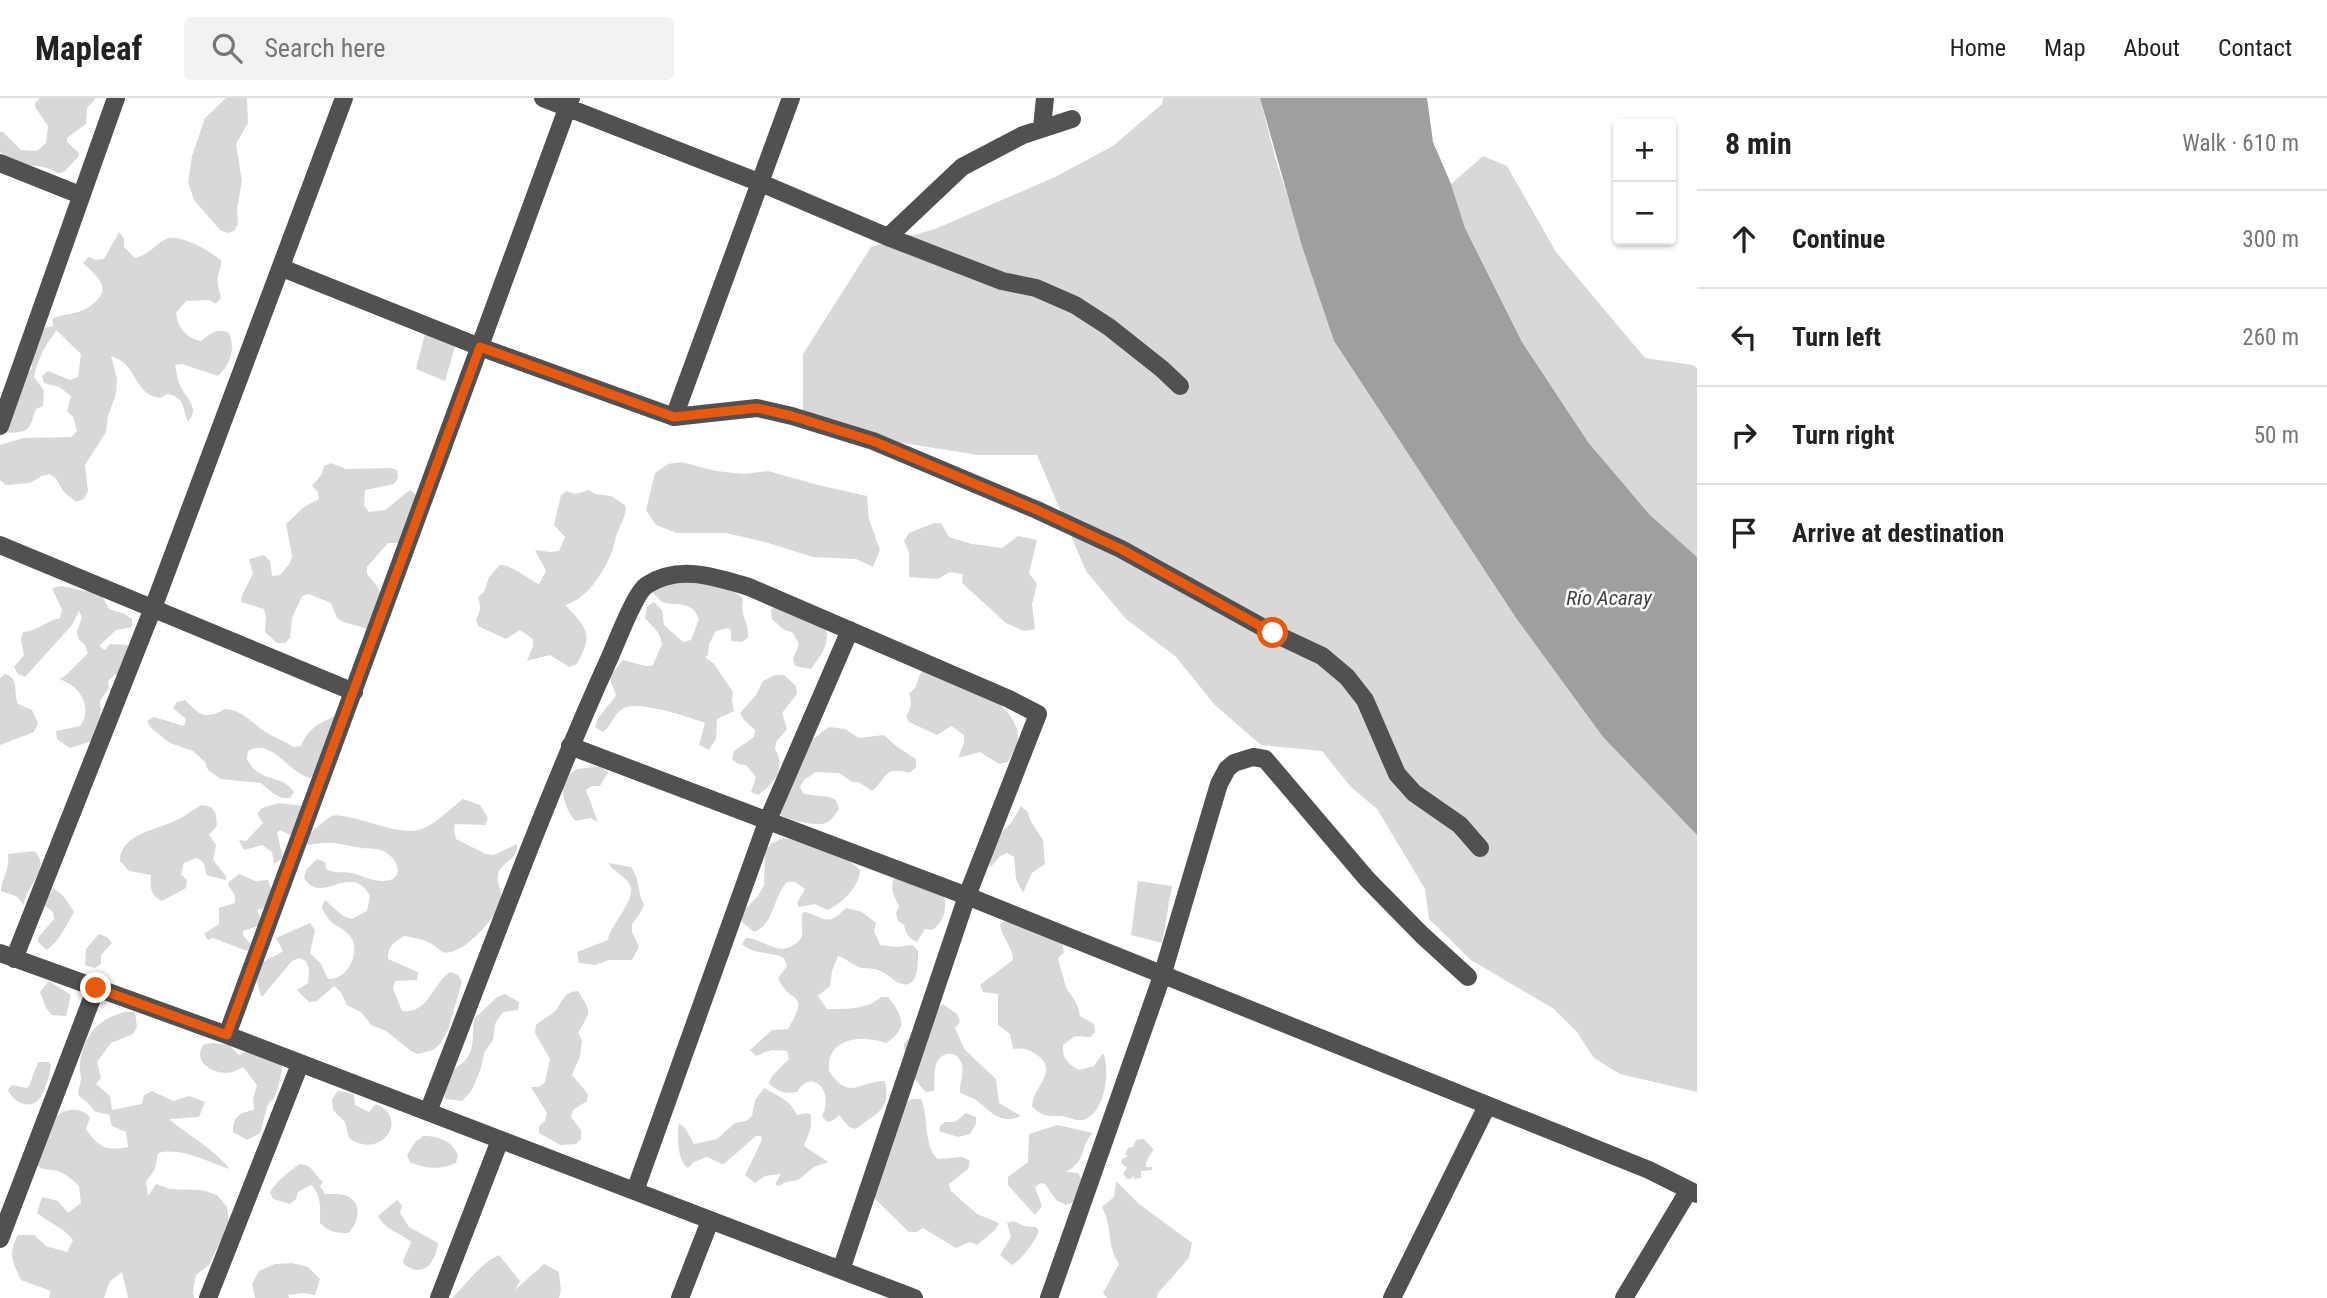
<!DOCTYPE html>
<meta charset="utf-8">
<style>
:root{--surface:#fff;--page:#f2f2f2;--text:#222;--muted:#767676;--line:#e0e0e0}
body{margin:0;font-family:"Roboto Condensed",sans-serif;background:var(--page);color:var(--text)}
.controls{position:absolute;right:21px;top:21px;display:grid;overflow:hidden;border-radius:7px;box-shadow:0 2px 5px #0004}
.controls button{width:63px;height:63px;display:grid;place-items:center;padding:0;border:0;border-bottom:2px solid var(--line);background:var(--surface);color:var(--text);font:35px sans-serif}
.stop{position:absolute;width:21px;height:21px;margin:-16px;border:5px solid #ea580c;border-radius:50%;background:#fff}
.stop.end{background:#ea580c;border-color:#fff;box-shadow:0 2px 7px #0008}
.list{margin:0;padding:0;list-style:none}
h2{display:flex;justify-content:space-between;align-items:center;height:91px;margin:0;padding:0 28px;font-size:30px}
h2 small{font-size:23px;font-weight:400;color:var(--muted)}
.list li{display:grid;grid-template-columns:46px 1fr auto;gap:21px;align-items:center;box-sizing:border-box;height:98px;padding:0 28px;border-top:2px solid var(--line)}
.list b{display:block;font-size:26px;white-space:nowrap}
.list em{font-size:23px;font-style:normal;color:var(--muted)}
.icon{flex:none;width:38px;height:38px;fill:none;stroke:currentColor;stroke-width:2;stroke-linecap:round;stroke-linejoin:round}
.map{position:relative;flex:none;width:1697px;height:1200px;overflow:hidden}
header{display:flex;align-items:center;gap:42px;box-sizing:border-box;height:98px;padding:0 35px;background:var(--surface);border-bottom:2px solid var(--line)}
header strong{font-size:33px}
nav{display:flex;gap:38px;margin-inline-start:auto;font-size:24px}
.search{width:490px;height:63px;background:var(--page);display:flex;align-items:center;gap:18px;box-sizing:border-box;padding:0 24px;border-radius:7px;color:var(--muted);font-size:26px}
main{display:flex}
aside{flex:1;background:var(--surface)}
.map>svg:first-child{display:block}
.green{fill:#d8d8d8}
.water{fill:#9f9f9f}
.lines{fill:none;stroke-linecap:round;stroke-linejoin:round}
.minor{stroke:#515151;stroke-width:18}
.route{stroke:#ea580c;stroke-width:9}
.labels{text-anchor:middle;stroke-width:5;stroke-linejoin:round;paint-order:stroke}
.water-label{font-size:21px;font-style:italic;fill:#404040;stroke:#fff}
</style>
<header>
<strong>Mapleaf</strong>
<div class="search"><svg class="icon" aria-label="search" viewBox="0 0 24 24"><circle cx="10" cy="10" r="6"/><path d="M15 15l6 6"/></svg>Search here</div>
<nav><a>Home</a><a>Map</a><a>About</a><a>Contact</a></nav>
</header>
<main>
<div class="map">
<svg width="1697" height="1200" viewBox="0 0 1697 1200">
<rect width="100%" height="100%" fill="#fff"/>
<!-- green -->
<path class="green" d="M40 0H96L87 10 86 26 67 40V44L79 55 78 59 64 74 58 75 44 69 16 66 0 54V34H3L21 52 37 53 46 45 48 28 35 9V5Z
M226 0H247L248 25 236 46 242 83 237 111 238 126 234 133 227 135 220 132 194 102 188 84 192 58 205 20Z
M1163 0H1260L1275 59 1334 243 1516 520 1603 639 1697 737V994L1620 976 1594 960 1577 934 1554 911 1471 862 1429 821 1425 791 1377 711 1351 689 1322 653 1261 647 1215 607 1175 558 1126 521 1086 473 1037 357H978L859 338 803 317V256L871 149 935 131 1055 79 1113 48 1162 6Z
M1483 58 1507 68 1556 154 1645 260 1693 267 1697 270V459L1649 416 1588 344 1522 244 1465 130 1451 86Z
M119 134 124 141V149L135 160C148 157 154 148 164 142 180 134 208 153 221 162 222 170 219 171 218 178 216 185 220 193 221 200L216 206 209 202 186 203 176 215C178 230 186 240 201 243 210 236 217 229 229 235 236 251 230 267 218 278L182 266 175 267C177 274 177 283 181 289 187 302 200 309 188 324 183 311 184 298 167 296L161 300C132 297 139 266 111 258L117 280 116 296 108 318 106 334 85 367 88 393 84 401 76 404 64 394 56 381 50 376 42 378 30 385 6 387 0 382V347L23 340 71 339 77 333 73 319 67 313 71 298 59 289 44 285 42 278 48 273 70 282 78 279 81 256 56 232C54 238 50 240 47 246 41 255 36 269 34 279L44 292 43 308 36 311C28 334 30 334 4 335L11 296 32 270 30 254 39 232 53 228 52 221C60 217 66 217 74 215 84 213 91 209 98 201 111 187 92 174 83 165L89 159 96 162 104 161Z
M429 220 460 231 445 283 416 271Z
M681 364 716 373 743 376 768 373 818 387 867 398 869 421 880 452 873 469 856 461 813 459 765 444 726 435H677L656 427 646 412 655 375 668 366Z
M331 365 346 371 390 370 397 372 398 380 394 386 365 392 364 408 369 414 385 412 410 392 416 397 404 445H388L367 469V476C387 497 384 507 372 532L343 524 337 520 331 505 309 496 302 498 292 520 290 540 285 545H277L265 534 266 518 264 511 241 504 242 497 253 476 249 461 264 457 270 463 272 478 280 477 290 465 292 458 286 426 304 409 319 401 318 394 312 388 322 376 324 368Z
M589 392 595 396 611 398 625 407C628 416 621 424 618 433 615 440 614 447 612 454 603 475 587 501 565 507 587 530 594 536 577 566L569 569 550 557 527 563 533 548V541L520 532 506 541 478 528 476 521C481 513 481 508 478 499L484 494 489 479 500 467C513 467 527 481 539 486L546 473 535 452 551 454 559 453 565 439 554 427 561 397 567 393 575 396Z
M934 425H941L949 439 972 446 1002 450 1018 438 1037 442 1029 475 1037 486 1032 506 1035 531 1024 533 1006 525 962 485 963 476 950 474 938 481 909 479V454L904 443 909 435Z
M653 483C676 484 730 483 743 501 739 518 750 524 748 540L742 544 731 543V533L728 530 716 533 709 546 708 557 705 559 714 566 733 594 732 602 734 613 717 621 716 641 709 652 699 647 705 625C690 619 637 602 624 610 613 616 612 627 603 634L595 629C598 617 609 608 616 597L609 579 623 562 645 568H652C657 561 657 554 662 548 661 533 653 530 645 520L647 509 654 504 662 512 664 527 683 544 691 542 699 521C691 501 678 509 662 504L652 494Z
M61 488 85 493 93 491 101 496 109 511 125 516 132 521V529L116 532 99 548 105 552 110 546 128 547 130 555 121 576 114 577 108 583 109 590 100 603 101 619 92 643 70 650 57 641 56 633 80 628C94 609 79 587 59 581L66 577 88 555 85 547 79 542 77 534 82 519 79 513 72 527 25 579 18 576 14 569 24 557 21 541 23 534C38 533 46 523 60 520L62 512 52 490Z
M776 507 824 528C833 543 820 558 811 571L795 568 793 561 799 546 793 535 783 531 772 521 771 512Z
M931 563C955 576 1019 606 1018 639 1018 648 1012 656 1008 664L999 666 980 654 958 660 964 645V637L951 628 937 637 909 624 906 618C912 610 912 605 909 596L915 590 920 576Z
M5 576C20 580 13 595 18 606L32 612 38 625 34 634 0 647V580Z
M775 577H784L796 588 797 596 782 615 787 631 776 644 775 651C787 670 774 686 758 697L751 694 756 679 746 667 738 666 732 661 734 653 754 639 755 632 744 622 740 615 756 597 763 583Z
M185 602C201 618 204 622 225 611 244 612 253 627 269 636 277 641 285 643 293 649L301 648C308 630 319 626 334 618L339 624 324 670 310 680C290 676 271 639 248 653L247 661C259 686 282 675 294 694L290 700H282L274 696 261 685 221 681 208 672 205 664 193 653 170 645 151 630 147 623 154 619 184 628 186 621 173 610 177 604Z
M829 629 845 631 859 640 884 637 896 648 916 661V669L910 675C882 668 889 679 872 693L859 684H852L839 675 816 674 804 682 800 689 804 696 829 699 836 702 839 711C835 717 830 725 822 726 811 727 786 722 778 715L810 643Z
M593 669H601L608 674 600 688H592L586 692 598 724 591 720 576 723C566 715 560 692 564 680L577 671Z
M463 701 480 707 488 720 485 727 455 726 454 733 456 741 486 756 494 757 517 746C517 765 502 762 498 776 496 785 503 794 501 803 497 819 461 860 443 854 438 852 435 847 430 845 422 841 412 839 404 838 394 845 387 848 388 861L418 874 417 882 395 883 393 890 402 913C429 916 432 886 450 874L458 877 462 884 448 932 440 946 433 952 418 956 411 953 386 933 371 927 362 915 347 907 340 893 334 888 317 903 309 904 297 892 308 885 309 871 306 863 299 860 292 863 262 899C258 891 253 872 262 865 268 860 277 858 283 853L276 840 310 825 315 832 310 855 321 866 328 881C346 882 360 858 352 841 344 827 329 830 322 809L325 802 343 818 352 821 367 813 370 798C351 762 322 809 304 780L306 772 317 761 325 764 326 771C335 776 343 773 352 775 363 778 378 786 390 782 406 776 394 757 383 753 377 750 369 751 362 750 339 746 332 742 308 747L302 742C312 735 321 724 332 718 344 713 398 738 418 732 435 728 449 711 463 701Z
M279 705 304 708 298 736 290 737 280 732 277 735 283 760 274 766 272 754 262 747 244 752 239 742 246 743 263 725 257 716 262 710Z
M202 707 211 709 216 716 217 728 209 737 216 747 213 762 226 778V782L206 777C206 769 204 762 196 760L184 765 181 776 187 782 186 790 162 803C150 797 150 789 151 777L129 773 120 763C120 735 159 732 179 721 187 717 193 711 202 707Z
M1021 708 1028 714 1030 722 1043 742 1045 766 1032 775 1023 795 1016 781 1014 759 1007 755 1000 758 990 770 988 748 1012 724Z
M783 740C808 745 842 753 860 772 860 788 842 806 827 812L815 806 799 809 797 805 805 791 795 784H787C773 799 774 827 754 834L742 824 740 816 758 798 764 787 765 752 772 745Z
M34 753C53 770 25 788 24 807L16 798 1 793C1 781 10 773 8 756Z
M608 765 631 769C640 781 637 794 644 807L641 814 632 826V834L639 849 632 862H609L595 867 579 865 577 854 608 842C610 826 639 800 629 785 623 777 613 773 608 765Z
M239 776 255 783 268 782 273 798 269 809 257 812 260 820 258 828 243 833V837L251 847 247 853 213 840 208 842 204 836 219 826V810L235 805V797L228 787 229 784Z
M895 776 944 798C947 811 944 824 932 832L925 831 917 844C909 840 906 836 904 827L898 823 896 815 899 808C892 795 890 790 895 776Z
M1138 783 1172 788 1162 845 1131 837Z
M54 790 65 800 74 814C65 829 61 841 47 852L38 844V840L54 821 53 814 44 807 43 803Z
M847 810 862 814 876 825 874 833 880 847 896 849 913 847 918 853C918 866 919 895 897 884 890 880 885 874 878 872 871 869 864 872 857 868 849 865 846 860 838 858L832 873 830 888 818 898 827 911C845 911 867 912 881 899H888C903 918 909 930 886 945 862 937 826 939 829 973 850 1004 858 983 885 983 891 1013 877 1014 856 1031L849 1029 839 1017 834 1022 827 1024 822 1018C835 994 812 969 797 994 785 996 779 994 769 986L772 978 789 961 787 953 771 952 756 958 750 952 772 932 788 931C811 891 790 908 778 880L787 868 784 860C770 853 753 857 742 846L746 840C766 841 776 859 795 846 798 844 801 842 802 837 803 829 800 822 803 814 813 814 823 824 832 821 837 819 842 813 847 810Z
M1009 822 1061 839 1064 855 1058 860C1059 865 1066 890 1068 893 1075 902 1078 906 1080 918L1094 926 1095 934 1090 939 1075 938 1063 947C1062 960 1068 966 1079 972L1094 968 1103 955C1111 972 1105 1016 1083 1022 1075 1023 1069 1019 1061 1018 1048 1018 1041 1019 1032 1008 1033 988 1062 972 1034 955 1026 950 1021 950 1013 951L1010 936 998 927V896L983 894 980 887 1013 862C1013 848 1001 840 1000 826Z
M99 836 107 839 112 845 101 857V866L95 870 85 867 86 851Z
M49 883 71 897 66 918 52 917 46 910 40 894Z
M578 893C592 915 591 912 578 935L582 942 580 958 572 977 588 996 587 1003 573 1012 571 1019 581 1032V1041L576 1046 560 1047 539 1035V1028L545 1023 547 1015 531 989H539L545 984 550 961 535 935 536 927C542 921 551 918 556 912 563 902 564 894 578 893Z
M505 896 519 904 518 912 503 914 495 926 493 942 484 955 481 970 472 992 462 1003 446 1001 444 995 452 972C478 958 471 945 474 921L497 899Z
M943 906 957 916 960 924 955 930 965 952 996 981 999 1005 1021 1018C1001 1028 990 1013 976 1002 971 999 965 997 960 995 959 986 964 977 962 967 959 953 943 952 937 964 933 973 935 984 934 993L926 994C913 981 904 965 904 946L924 920Z
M125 914H135L137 929 133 936 111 945 97 964 101 980 96 986 110 998 112 1012 142 1006 144 997 152 993 173 1003 189 998 205 1004 199 1019 169 1021C192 1040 210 1048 230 1071 206 1064 183 1049 158 1055L155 1071 146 1084 148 1098 156 1086 170 1091 202 1092 217 1097 227 1109 229 1126 209 1167 196 1177 193 1192 194 1200H128L122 1174 110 1183 104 1200H49L51 1193 21 1182C12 1163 8 1156 18 1137H34L46 1148 67 1154 73 1142C62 1129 50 1125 37 1115L42 1099 58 1103 68 1115 81 1105 79 1088C72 1081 63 1073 53 1072 44 1071 43 1072 36 1067 42 1048 46 1016 69 1012 78 1011 84 1013 90 1019L86 1031C99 1050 106 1053 128 1049L126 1034 112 1028 109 1017 94 1013 89 1006 79 998C77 991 80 989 81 982 81 977 79 971 80 965 84 938 97 921 125 914Z
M213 945 229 947 239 957 252 949 281 960 282 972 278 990 274 1000 268 1006 260 1035 247 1042 233 1034C233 1018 239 1015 254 1012L253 1001 257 987 243 969C238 972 231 975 226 975 210 975 192 962 204 946Z
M38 964H49L51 967C50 977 45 992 40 1000 30 1014 12 1003 8 992L12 987 27 990 29 988Z
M764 990C777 997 791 1003 797 1017L808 1015 811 1017V1029L804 1048 828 1064 814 1069 798 1082 786 1084 779 1088 775 1086 781 1076 765 1078 755 1085 745 1077 762 1042 761 1038H756L725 1065 722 1066 707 1059 694 1064 688 1070C677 1063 677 1038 679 1025L685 1030 694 1046 717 1041 735 1025 746 1023 752 1018 755 1002Z
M338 993 354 996 355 1007 369 1014 376 1006C411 1021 380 1063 349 1040L345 1024 333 1012 332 1001Z
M913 1001H921C929 1019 923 1048 938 1061L963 1059 970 1063 968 1071 949 1086 951 1093 977 1116 999 1125 995 1132 977 1147 970 1144 956 1150 923 1130 917 1134H909L875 1101 873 1093 906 1004Z
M966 1015 976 1019V1026L970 1036 958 1039 939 1033 940 1028 945 1024H955Z
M1057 1027 1093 1035C1079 1048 1088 1062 1066 1074L1078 1075 1083 1083 1074 1104 1066 1107 1056 1102 1045 1086 1041 1085 1035 1089 1042 1108 1035 1117 1008 1087V1079L1028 1064 1029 1036Z
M421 1038C436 1037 452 1042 458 1057L456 1065C442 1072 424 1071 410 1064L407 1057 416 1043 423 1039Z
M1144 1041 1154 1052C1150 1056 1145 1064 1146 1069H1152V1072L1141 1073V1080L1134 1081 1133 1077 1131 1081H1127L1123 1076 1127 1069 1122 1066 1121 1062 1128 1058 1125 1056 1128 1050 1133 1049 1136 1042Z
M300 1066C313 1067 314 1076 323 1084L320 1088 325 1096C332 1096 343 1095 349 1099 363 1107 358 1127 348 1135 337 1135 328 1134 320 1125 320 1111 322 1097 311 1087L298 1094 296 1101 290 1106 273 1101 270 1094C277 1083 288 1074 300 1066Z
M1116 1083 1139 1106 1192 1145 1189 1160 1158 1195 1157 1200H1107L1103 1195 1119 1166C1106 1146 1113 1130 1102 1109L1114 1099Z
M397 1102 402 1108 400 1115 409 1129 438 1145C436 1165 422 1182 403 1165 404 1156 409 1152 411 1144 400 1134 386 1133 378 1118Z
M1013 1123 1024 1128 1036 1129 1039 1133C1034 1145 1022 1161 1012 1167L1000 1157 1011 1139 1007 1125Z
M499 1157 520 1183 515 1192 544 1166 559 1174 561 1193 559 1200H452C468 1185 478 1167 499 1157Z
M292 1165 308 1169 320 1181 315 1197 303 1195 288 1197 289 1200H255L252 1186 259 1173 275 1166Z"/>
<!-- water -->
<path class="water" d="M1260 0H1427L1433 44 1451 86 1465 130 1522 244 1588 344 1649 416 1697 459V737L1603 639 1516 520 1334 243 1302 148Z"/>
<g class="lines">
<!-- minor -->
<path class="minor" d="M543 0 761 85 888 139 1002 183 1036 190 1075 207 1109 229 1162 271 1180 288
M1042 29 1045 0
M0 65 80 97
M888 139 962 69 1023 37 1072 21
M282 170 480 249 674 319 757 310 792 318 873 343 1037 412 1121 451 1273 535 1322 558 1347 579 1365 602 1397 676 1414 695 1460 727 1480 750
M674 319 791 0
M0 328 116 0
M0 447 354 594
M570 648 967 798 1649 1072 1697 1096
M0 855 227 937 914 1200
M14 861 153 510 344 0
M227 937 571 0
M428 1014C487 862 542 709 609 561 616 546 635 494 647 487 679 466 716 479 749 489L1009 601 1038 616 967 798 841 1172
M635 1093 767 724 850 532
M0 1141 96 890
M208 1200 300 966
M439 1200 500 1042
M680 1200 710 1123
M1049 1200 1162 878 1219 686 1227 671 1234 665 1253 659 1265 661 1367 781 1422 837 1468 879
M1392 1200 1487 1008
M1624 1200 1689 1092"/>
</g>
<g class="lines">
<!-- route -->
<path class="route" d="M96 890 227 937 480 249 674 319 757 310 792 318 873 343 1037 412 1121 451 1273 535"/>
</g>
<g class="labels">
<!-- water labels -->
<g class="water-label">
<text x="1609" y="507">Río Acaray</text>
</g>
</g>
</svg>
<div class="controls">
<button>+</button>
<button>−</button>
</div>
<div class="stop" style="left:1273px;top:535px"></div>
<div class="stop end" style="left:96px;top:890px"></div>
</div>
<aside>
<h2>8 min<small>Walk · 610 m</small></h2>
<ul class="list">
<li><svg class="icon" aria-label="ahead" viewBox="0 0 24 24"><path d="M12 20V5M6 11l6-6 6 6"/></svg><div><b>Continue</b></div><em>300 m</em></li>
<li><svg class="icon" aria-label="left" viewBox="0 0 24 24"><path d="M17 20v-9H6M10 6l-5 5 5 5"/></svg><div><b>Turn left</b></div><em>260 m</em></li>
<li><svg class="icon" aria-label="right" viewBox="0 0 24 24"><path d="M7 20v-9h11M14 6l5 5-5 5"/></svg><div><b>Turn right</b></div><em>50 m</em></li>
<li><svg class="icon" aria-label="arrive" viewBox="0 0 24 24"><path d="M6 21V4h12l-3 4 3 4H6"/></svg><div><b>Arrive at destination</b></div></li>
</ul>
</aside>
</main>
